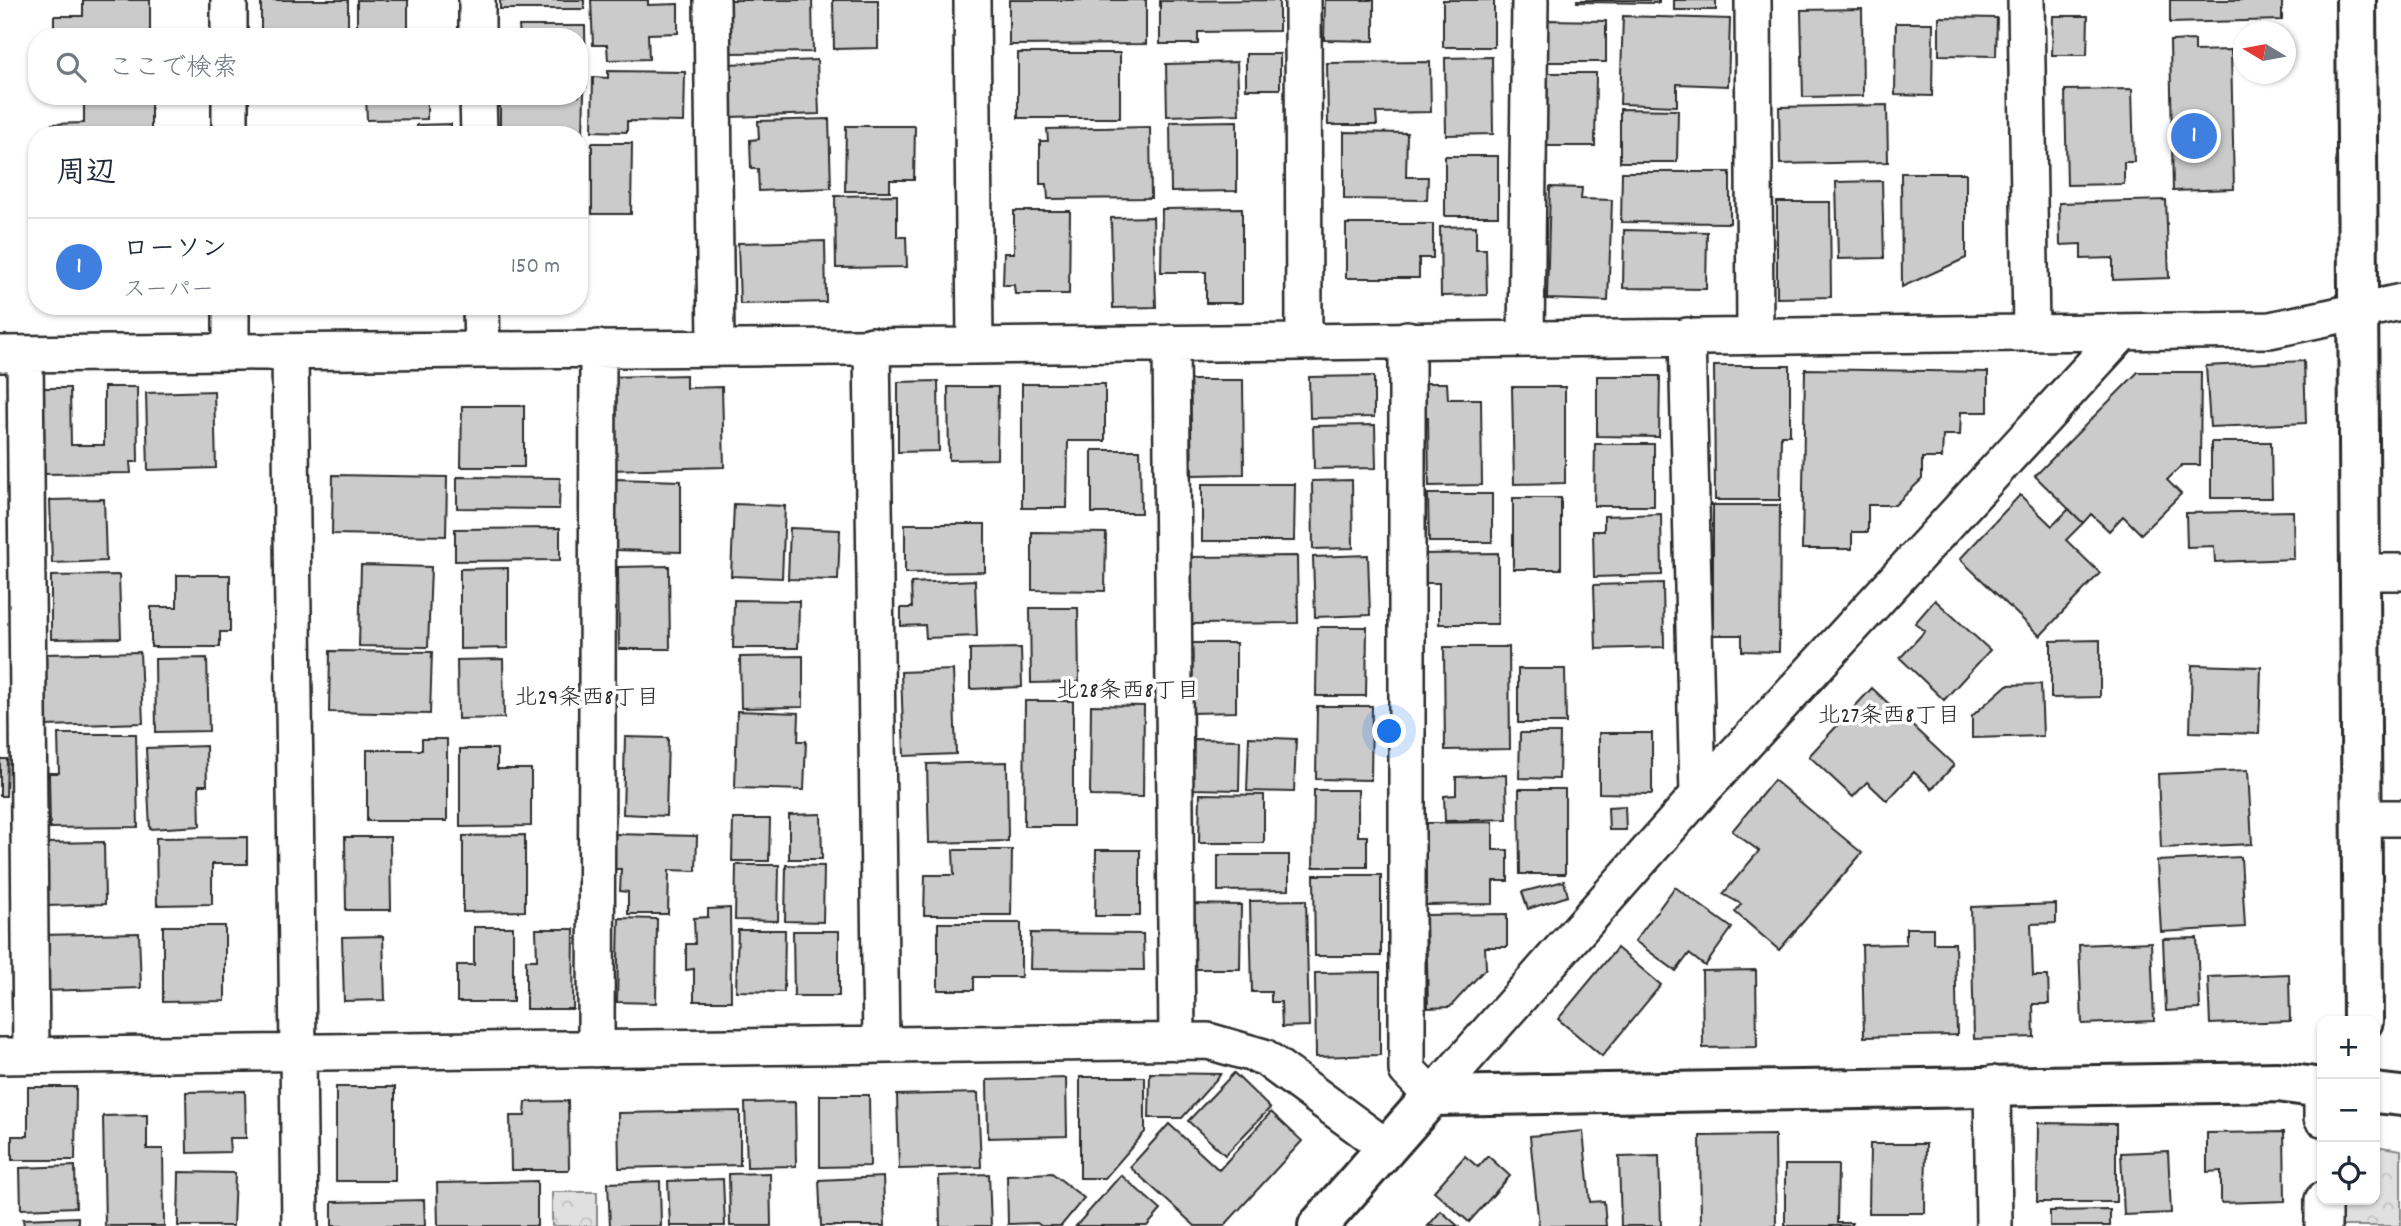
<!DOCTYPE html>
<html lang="ja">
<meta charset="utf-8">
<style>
:root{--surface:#fff;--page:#f2f2f3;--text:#1f2937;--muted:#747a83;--line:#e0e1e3;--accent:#1a73e8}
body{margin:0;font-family:Dekko,"Klee One",sans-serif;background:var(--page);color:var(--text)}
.controls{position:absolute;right:21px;bottom:21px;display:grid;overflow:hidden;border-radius:14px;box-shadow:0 2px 5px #0004}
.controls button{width:63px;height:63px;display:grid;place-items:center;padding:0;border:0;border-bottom:2px solid var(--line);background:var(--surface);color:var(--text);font:35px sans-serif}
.compass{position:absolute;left:2233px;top:21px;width:63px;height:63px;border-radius:50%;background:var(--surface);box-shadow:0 2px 5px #0004;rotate:280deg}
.you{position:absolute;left:1390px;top:732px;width:24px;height:24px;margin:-18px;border:5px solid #fff;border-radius:50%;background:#1a73e8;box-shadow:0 0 0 10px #1a73e833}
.badge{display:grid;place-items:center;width:46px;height:46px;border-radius:50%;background:var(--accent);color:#fff;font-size:23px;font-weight:700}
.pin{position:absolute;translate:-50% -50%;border:4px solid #fff;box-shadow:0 2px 7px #0006}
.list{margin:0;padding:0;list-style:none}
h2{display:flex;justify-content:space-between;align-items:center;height:91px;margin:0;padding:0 28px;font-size:30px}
h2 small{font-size:23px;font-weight:400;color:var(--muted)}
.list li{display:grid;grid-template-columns:46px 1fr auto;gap:21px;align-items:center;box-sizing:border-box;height:98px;padding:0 28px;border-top:2px solid var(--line)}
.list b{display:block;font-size:26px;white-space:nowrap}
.list p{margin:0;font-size:23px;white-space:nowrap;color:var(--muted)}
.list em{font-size:23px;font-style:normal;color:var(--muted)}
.icon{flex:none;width:38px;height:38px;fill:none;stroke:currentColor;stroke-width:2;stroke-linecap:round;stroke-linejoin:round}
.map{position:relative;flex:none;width:2401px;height:1226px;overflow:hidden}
.search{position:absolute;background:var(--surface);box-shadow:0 2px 5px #0004;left:28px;top:28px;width:560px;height:77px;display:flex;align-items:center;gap:18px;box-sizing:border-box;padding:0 24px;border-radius:28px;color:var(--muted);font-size:26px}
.panel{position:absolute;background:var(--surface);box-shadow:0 2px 5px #0004;left:28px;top:126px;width:560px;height:189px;border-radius:28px}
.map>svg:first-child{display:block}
.forest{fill:url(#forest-crowns);stroke:#868686;stroke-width:2}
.building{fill:#cbcbcb;stroke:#2b2b2b;stroke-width:2}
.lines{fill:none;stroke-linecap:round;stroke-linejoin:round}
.minor-casing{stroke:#2b2b2b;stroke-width:40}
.tertiary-casing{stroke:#2b2b2b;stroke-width:44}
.minor{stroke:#fff;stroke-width:35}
.tertiary{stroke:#fff;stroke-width:38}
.labels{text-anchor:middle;stroke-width:7;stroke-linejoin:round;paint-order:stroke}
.neighbourhood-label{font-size:23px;fill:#2b2b2b;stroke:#fff}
</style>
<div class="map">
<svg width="2401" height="1226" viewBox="0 0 2401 1226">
<defs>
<pattern id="forest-crowns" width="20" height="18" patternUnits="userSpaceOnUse" patternTransform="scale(1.75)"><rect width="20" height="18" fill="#e0e0e0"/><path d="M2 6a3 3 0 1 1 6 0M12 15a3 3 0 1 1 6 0" fill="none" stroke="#c0c0c0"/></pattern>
</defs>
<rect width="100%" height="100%" fill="#fff"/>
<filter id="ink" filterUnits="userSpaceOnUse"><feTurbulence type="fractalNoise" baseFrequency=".0143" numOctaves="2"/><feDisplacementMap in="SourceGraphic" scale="14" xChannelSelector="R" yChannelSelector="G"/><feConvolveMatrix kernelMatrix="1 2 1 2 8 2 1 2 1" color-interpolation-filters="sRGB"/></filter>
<g filter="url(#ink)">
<!-- forest -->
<path class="forest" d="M2375 1146 2401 1150V1226H2335V1200H2375Z
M552 1192H597V1226H552Z"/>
<!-- building -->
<path class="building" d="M83 0H150V37L54 34V16H83Z
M261 0H348V37H261Z
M357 0H408V37H357Z
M500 0H584V9H500Z
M591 0H648V5L678 4V33L648 34 649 59 608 60 607 45H593Z
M730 0H812L813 52 731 53Z
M833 0H878V48L834 49Z
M1009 0H1146V44L1009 45Z
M1279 0V31L1198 32V44H1160V1Z
M1325 0H1374V41L1324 40Z
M1443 0H1494V47H1443Z
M1577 0H1659V3L1577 2Z
M1674 0H1716V10H1674Z
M2170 0H2282V20L2170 23Z
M1862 9 1863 96 1803 97 1801 10Z
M1623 16 1730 19 1728 86 1677 84V106L1620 104Z
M2053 16H2088L2087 55H2052Z
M1939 17 1997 18 1996 56 1939 55Z
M1547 20 1606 21V62H1547Z
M1896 23H1933L1932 96 1895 95Z
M519 26H585L586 87H579V37H520Z
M2195 40V51L2231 50 2234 189 2173 191 2170 41Z
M1018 53H1120V118H1018Z
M1246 54H1280V89H1246Z
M1492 57 1493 134 1446 135 1445 58Z
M817 60 819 114 732 117 729 64Z
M1237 62 1239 114 1167 116 1166 64Z
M1430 62 1431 112 1376 113 1377 125H1328L1327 63Z
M608 71 685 72 684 122 627 121V132L592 131 593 77 608 78Z
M1546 73H1596L1595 146H1546Z
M2132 89 2134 162H2124V184L2067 185 2065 90Z
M579 92H584L583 136 500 135V96H579Z
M84 96H151V135H53L52 124 84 123Z
M366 96H427V119L367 120Z
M1887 105 1888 162 1780 164 1779 107Z
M1620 109 1678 110 1677 162H1620Z
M829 119 831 188 759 191 758 169H751L750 140 759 139 758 121Z
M1237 121V191L1171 192 1170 122Z
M451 124V135H410H417V125Z
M846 126H915L914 180H890V191H845Z
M1150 127 1151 198 1048 199 1047 184H1040V141H1048L1047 129Z
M1344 132 1407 133 1406 177H1428L1427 200 1344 199Z
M592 143H632L631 214H592Z
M1445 156H1498V216H1445Z
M1622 172H1730V223L1621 222Z
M1901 173H1966V258L1902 287Z
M1882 181 1884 258 1838 259 1836 182Z
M1550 187 1582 188 1581 199 1612 200 1608 301 1547 299Z
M897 195V237H906L907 267 836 268 835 196Z
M2166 200 2169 278 2113 280V258L2081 259V244L2060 245 2059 203Z
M1777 202H1830L1831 297 1777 298Z
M1242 208V303H1206V272H1161L1162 209Z
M1014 211H1070L1069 294H1015L1014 285H1003L1004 253H1014Z
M1153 217 1156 307 1113 308 1111 218Z
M1346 224H1433V258H1419V278H1346Z
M1476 226V249H1486L1487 295 1441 296 1440 227Z
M1624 230 1707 232 1706 289 1623 288Z
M825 241 826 302 740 304 738 243Z
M2304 361 2306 423 2210 427 2206 366Z
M1714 366H1790V435H1781L1780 500H1715Z
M1805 369 1988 372V412H1961L1960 435H1943L1942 458H1922V479L1895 505H1868V532H1852V549H1802Z
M2138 372H2201L2200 465H2182L2167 480 2181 494 2141 534 2123 516 2109 531 2091 514 2083 523 2035 476Z
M686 375V388L722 387 724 467 609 470 606 377Z
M1374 376V417L1310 418 1309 377Z
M1597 376H1660L1659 437 1597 436Z
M1190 380H1243L1244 474 1192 475Z
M938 381 939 451 898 452V382Z
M1419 383H1447L1448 399H1481L1482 485 1429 486 1428 417H1418Z
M1022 384H1105V441H1068L1067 508H1022Z
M104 387H137L138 462H130L131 473 43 474 34 388H70L71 445H104Z
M948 387H998L997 459 949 460Z
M1512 387H1565V483L1514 484Z
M214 391 216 468 148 470 146 393Z
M462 406H524V467H461Z
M1375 425 1376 468 1314 469 1313 426Z
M2211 442H2271L2272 498H2211Z
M1595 444H1654V506H1594Z
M1092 450H1140L1141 513H1092Z
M333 475 447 477 446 536 332 534Z
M457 477 560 478 559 509 457 508Z
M615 479 681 481V552L615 550Z
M1352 480 1353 548 1313 549 1312 481Z
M1202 484H1295L1294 541H1202Z
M1428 494H1492V542H1429Z
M2020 495 2052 526 2069 509 2083 523 2066 540 2100 573 2040 636 1960 559Z
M1513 498H1561V569H1513Z
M104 499 106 561 52 563 50 500Z
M734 504 785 506 782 578 731 576Z
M1713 505H1780L1779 652 1742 651V635H1713Z
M2293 511 2294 559 2215 562 2214 546 2187 547 2186 513Z
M1661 514 1662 575 1594 577 1593 531H1604V516Z
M905 524H985V572L905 573Z
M560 528V560L455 561V529Z
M790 528 840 530 838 580 788 579Z
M1032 532 1106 533 1105 591 1032 590Z
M1498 553V624H1439V583H1421V554Z
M1368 555 1370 615 1315 617 1313 557Z
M1297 556 1298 623 1191 624V557Z
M361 565 431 567 428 647 359 646Z
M669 566 670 649H619L618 567Z
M508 568V648L460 649V569Z
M119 575 121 638 51 639V576Z
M177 575H230V632H220V647H151V607H177Z
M975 580 977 636 926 638 925 625 901 626V608H912L911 583Z
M1663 583 1664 647 1596 649 1594 585Z
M734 600 799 601 798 648H733Z
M1935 600 1990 650 1944 700 1900 658 1925 631 1915 623Z
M1030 608H1078L1079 682 1031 683Z
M1317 627H1367L1366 696H1316Z
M2100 640V697L2051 698V641Z
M1189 643H1236V712L1190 713Z
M1444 647H1509L1510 749 1445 750Z
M1021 648 1022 687 970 689V649Z
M330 651 432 652 430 714 329 712Z
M140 652 143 723 46 726 44 654Z
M803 656V707L741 708 740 657Z
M207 658 209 731 156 732 155 659Z
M503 659 504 718 458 719 457 660Z
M2192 665 2261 667 2259 734 2190 732Z
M1518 669H1565L1566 723H1518Z
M953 670 956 754 904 756 901 672Z
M2041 684 2043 736 1972 738V716L2007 685Z
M1872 688 1954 765 1932 789 1914 772 1887 801 1867 782 1853 797 1809 756Z
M1025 701H1073V826H1024Z
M1091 705 1144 706 1143 797 1090 796Z
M1317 706H1372L1371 780 1316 779Z
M737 711 799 713 798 741H806L804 790 735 788Z
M1520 733H1560L1559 779 1519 778Z
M1599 733H1652V794L1599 793Z
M58 734H136L138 827 50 828 49 773H59Z
M625 737 668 738 666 816 623 814Z
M1249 737 1296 739 1294 792 1247 791Z
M422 739H447V821H367V750H422Z
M1194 739 1240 740 1239 790 1192 789Z
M206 746 207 785H199L200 826 150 829 146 748Z
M460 749H497V769H531V826L460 827Z
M0 759H7L6 796H0Z
M1007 762 1008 841 929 843 927 764Z
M2248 770 2252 844 2161 848 2158 774Z
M1506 775 1507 819 1445 821 1444 796 1456 795V777Z
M1774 780 1862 853 1779 950 1735 912 1741 904 1723 894 1759 851 1732 831Z
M1519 789H1565V874H1520Z
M1314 790H1358V836H1367V867H1313Z
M1200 794 1264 795V843H1199Z
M1625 806 1626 830H1609L1608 807Z
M821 814 822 859H789V815Z
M733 819H770L769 861H732Z
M1493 822V850H1508V881H1493V904L1426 905 1424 823Z
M614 834 697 836 696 871 669 870 668 914H628V892L620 891 621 869H613Z
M525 835V911L463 912V836Z
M247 837V864H212V904L157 905 156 838Z
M345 837H390L391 910H346Z
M104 842 105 904 48 906 46 843Z
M953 850H1012L1011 915H924L925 875H954Z
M1096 850H1140V916H1095Z
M1218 855H1289V890L1218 891Z
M2241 857 2245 927 2161 932 2157 861Z
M736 865H779L778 921 735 920Z
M786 865 824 866 823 922 785 921Z
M1314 875H1381V956H1315Z
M1564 881 1568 896 1528 909 1522 892Z
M1675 887 1732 928 1705 966 1689 954 1676 971 1635 941Z
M1306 900 1309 1026 1282 1027 1281 1002H1271V992H1252L1250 901Z
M1188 904 1241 905 1240 969H1187Z
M2056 904V923L2031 924 2033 976H2048L2049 1004H2033L2034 1037 1974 1039 1971 907Z
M730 908 731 1001H694V969L686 970V944H695L694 918 708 917V909Z
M1507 914V947H1485L1486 968 1450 1007 1428 1008 1426 915Z
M619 918 657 919 656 1003 617 1002Z
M938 923H1021V977H974V990H938Z
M163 926H225V1001L163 1002Z
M474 927H513V1002H457V965H474Z
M1906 928H1933V943H1955L1957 1035 1864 1037 1862 945 1906 944Z
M536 929H574L573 1009H526V960H537Z
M738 930H785L784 992 736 991Z
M793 931H839V996H794Z
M139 933 141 988 42 991 40 935Z
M1031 933 1143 934 1144 970 1030 969Z
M383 936 385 1000 344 1001 342 937Z
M2197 938 2200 1009 2166 1011 2163 939Z
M2151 942 2154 1021 2082 1024 2079 945Z
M1617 948 1661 985 1602 1056 1558 1019Z
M1756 970 1757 1047 1703 1048 1702 971Z
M1380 972V1055L1316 1057 1315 973Z
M2289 974 2290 1021 2210 1024 2208 977Z
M1150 1073 1221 1074 1182 1118H1149Z
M1234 1073 1270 1108 1225 1155 1188 1121Z
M1080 1077H1145V1132L1105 1178H1080Z
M1066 1078 1067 1136 988 1138 987 1080Z
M28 1087H76L75 1160H12V1136H28Z
M336 1087H395V1181H336Z
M245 1091 246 1138H229L230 1152 187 1153 186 1092Z
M978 1093 981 1167 899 1169 897 1095Z
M820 1095H869L870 1166 820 1167Z
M568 1101 569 1170H511L510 1116H525L526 1102Z
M795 1102 796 1166 747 1167 745 1103Z
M740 1111V1165L619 1168 618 1113Z
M1271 1112 1302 1141 1224 1226H1195L1130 1167 1169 1124 1219 1170Z
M147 1115V1149H163L164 1226H105L103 1116Z
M2038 1123 2116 1124V1202H2037Z
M1583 1131 1590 1202 1604 1201 1606 1226H1539L1530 1136Z
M2284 1132 2285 1201 2221 1203V1171L2207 1172V1133Z
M1775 1135 1776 1226H1701L1700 1136Z
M1870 1144H1926L1925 1213H1869Z
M2168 1151 2171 1213 2124 1215 2121 1153Z
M1465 1156 1478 1167 1488 1156 1510 1176 1469 1222 1434 1191Z
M1659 1156 1661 1226H1621L1619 1157Z
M1785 1165H1838L1837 1223H1852V1226H1785Z
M75 1166 76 1207 21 1209 20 1168Z
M179 1172 235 1173 233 1226H178Z
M770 1173 771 1226H730L729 1174Z
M1052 1173 1084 1198 1061 1226H1041L1037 1223 1008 1224 1007 1175Z
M989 1174 991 1226H940L939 1176Z
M1121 1175 1161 1210 1147 1226H1076Z
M883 1177 885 1226H821L819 1180Z
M723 1179 725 1226H670L668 1181Z
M537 1181V1226H438L437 1183Z
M660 1181 661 1226H610L608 1183Z
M424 1200 425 1226H332V1202Z
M2110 1210V1226H2050V1211Z
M1441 1211 1458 1226H1428Z
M78 1217V1226H24L23 1219Z"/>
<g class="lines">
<!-- minor casing -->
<g class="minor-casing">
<path id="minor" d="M229 0V37
M477 0V37
M712 0 716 346
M972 0 975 346
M1303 0 1304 341
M1753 0 1755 335
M2026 0 2031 332
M230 96V135
M478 96 479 135
M231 306V352
M481 306 482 349
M1687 336 1698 795
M1526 338 1530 0
M1407 339V1070L1432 1096 1698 795 2123 332
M1171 343 1177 1042
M872 345 881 1045
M290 352 300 1226
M0 354 975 346 2270 330 2401 302
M25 354 31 1055
M2361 572H2401
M2362 818H2401
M596 1049 598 348
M0 1056 1208 1041 1264 1057 1386 1147
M1992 1084 1994 1226
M2322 1088V1118
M2323 1200V1226"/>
</g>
<!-- tertiary casing -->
<g class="tertiary-casing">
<path id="tertiary" d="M2356 0 2363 1021
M2375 1093 2401 1096
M1318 1226 1432 1096 2278 1082 2322 1088"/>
</g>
<!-- minor -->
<use href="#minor" class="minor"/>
<!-- tertiary -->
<use href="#tertiary" class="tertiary"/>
</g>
</g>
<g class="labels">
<!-- neighbourhood labels -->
<g class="neighbourhood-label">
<text x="1128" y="697">北28条西8丁目</text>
<text x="587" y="704">北29条西8丁目</text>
<text x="1889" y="722">北27条西8丁目</text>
</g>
</g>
</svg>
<div class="controls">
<button>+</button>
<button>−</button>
<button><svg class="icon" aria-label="locate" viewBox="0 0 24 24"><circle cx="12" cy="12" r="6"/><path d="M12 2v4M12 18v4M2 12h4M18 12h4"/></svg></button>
</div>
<svg class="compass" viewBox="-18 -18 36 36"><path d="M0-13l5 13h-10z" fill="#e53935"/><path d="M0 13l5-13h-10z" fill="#747a83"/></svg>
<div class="you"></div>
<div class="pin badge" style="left:2194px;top:136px;background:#3f7fe0">1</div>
<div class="search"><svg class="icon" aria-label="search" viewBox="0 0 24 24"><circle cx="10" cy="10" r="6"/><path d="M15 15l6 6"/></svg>ここで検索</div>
<section class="panel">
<h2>周辺<small></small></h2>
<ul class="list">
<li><span class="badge" style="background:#3f7fe0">1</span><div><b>ローソン</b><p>スーパー</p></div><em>150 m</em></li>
</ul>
</section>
</div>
